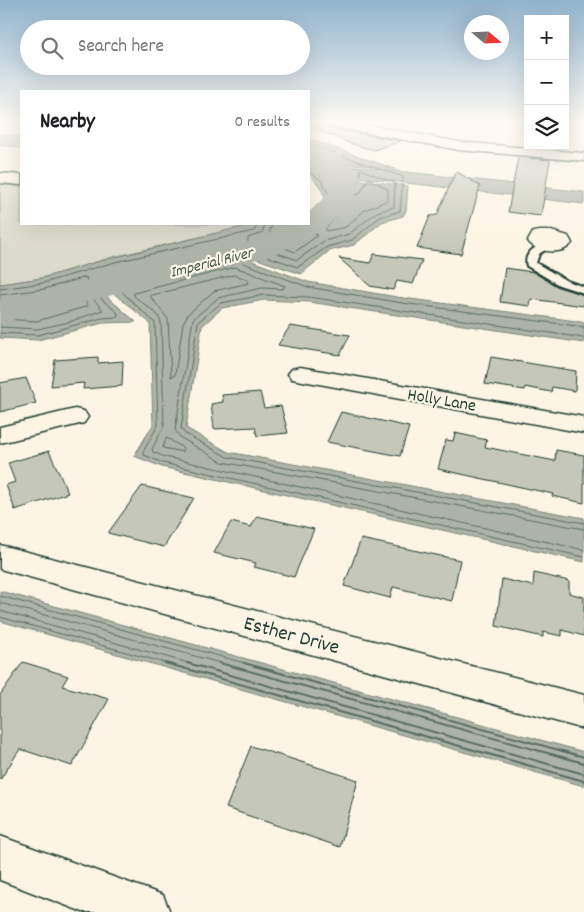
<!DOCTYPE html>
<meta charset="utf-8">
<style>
:root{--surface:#fff;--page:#f6f6f6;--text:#202124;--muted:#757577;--line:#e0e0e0}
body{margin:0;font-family:Dekko,sans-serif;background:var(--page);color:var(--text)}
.controls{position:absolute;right:15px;top:15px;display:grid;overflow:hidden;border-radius:0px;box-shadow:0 5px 20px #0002}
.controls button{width:45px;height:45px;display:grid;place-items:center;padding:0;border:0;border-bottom:1px solid var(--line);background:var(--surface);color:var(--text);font:25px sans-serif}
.compass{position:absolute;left:464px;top:15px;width:45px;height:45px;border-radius:50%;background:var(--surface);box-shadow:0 5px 20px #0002;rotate:109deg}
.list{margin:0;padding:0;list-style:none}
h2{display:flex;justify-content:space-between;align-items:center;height:65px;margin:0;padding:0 20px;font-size:21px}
h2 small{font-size:16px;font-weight:400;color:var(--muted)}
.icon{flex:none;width:28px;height:28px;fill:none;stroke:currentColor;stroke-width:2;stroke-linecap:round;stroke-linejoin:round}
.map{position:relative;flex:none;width:584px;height:912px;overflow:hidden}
.search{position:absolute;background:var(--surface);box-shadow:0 5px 20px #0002;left:20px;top:20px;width:290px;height:55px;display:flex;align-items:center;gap:12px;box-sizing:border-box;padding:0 18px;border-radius:28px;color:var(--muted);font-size:19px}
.panel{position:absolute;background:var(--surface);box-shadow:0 5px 20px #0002;left:20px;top:90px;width:290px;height:135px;border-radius:0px}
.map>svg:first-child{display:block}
.green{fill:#dcdacc;stroke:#7e8c80}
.water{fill:#aeb3a7;stroke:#758479}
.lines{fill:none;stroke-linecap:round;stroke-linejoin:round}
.shore-far1{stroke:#586c62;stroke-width:1}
.shore{stroke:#586c62;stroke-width:2}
.river{fill:#aeb3a7;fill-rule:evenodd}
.building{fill:#c5c7b9;stroke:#1f3d34}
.service-casing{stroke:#1f3d34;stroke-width:4}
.minor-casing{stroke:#1f3d34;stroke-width:3}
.service{fill:#fcf5e5;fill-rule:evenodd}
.minor{fill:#fcf5e5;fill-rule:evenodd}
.labels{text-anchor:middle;stroke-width:4.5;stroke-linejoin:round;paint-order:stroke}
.far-water-label{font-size:16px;font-style:italic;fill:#435a51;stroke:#fcf5e5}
.street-label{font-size:18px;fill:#1f3d34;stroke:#fcf5e5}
.near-street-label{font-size:21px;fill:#1f3d34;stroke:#fcf5e5}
</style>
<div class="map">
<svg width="584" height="912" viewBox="0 0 584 912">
<rect width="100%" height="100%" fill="#fcf5e5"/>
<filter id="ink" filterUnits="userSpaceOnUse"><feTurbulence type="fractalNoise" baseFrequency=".02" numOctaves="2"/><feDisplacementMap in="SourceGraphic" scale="10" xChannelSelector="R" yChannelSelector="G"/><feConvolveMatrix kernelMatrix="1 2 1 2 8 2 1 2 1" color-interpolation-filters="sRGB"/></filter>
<g filter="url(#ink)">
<!-- green -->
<path class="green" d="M0 184 21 187V224H269L238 228 113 257 42 278 0 284Z"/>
<!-- water -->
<path class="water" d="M0 134 21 137V148L0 145Z
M309 139 395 169 338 162 330 165 344 178 408 186 406 211 403 216 382 222 354 245 329 251 301 274 234 251 98 285 97 288 136 322 103 323 38 340 0 338V284L42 278 100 261 238 228 269 224H309V215L318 211 325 197 320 187 309 173Z
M337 164 584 192V204L348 176Z
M236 255 308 282 403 298 584 322V343L309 302 264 300 222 308 202 326 186 428 228 452 584 518V562L162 467 134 456 153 425 150 323 106 287Z
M0 591 584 752V786L0 621Z"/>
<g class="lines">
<!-- shore-far1 -->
<path class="shore-far1" d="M309 172 322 181 330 197 322 214 309 219
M369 179 388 189V200L365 210 346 227 326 231V228L337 216 344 198 359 194Z
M265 224 262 233 248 238V242L297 260 324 241 349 234 377 212 394 207 395 183 360 169V179L355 187 335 188C334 207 326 230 303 224
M272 224 267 241 295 252 318 235 301 231 293 224
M234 275 247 279 249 283 214 291 188 314 183 323 175 375 171 377 168 319 150 296Z
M0 289 43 283 115 262 254 231 258 224
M0 295 44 289 86 277 88 293 103 310 69 322 38 329 0 327
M0 303 45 297 76 287 88 306 37 321 0 319
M584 327 402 303 308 287 235 260 120 290 155 323 158 425 143 452 144 455 163 463 584 557
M0 333 38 335 102 318 117 317 118 313 92 291 95 281 232 247 243 248 298 267 327 247 352 240 380 217 400 211 403 177 343 156 340 158 354 177 350 183H343L325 166 326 160 335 157V153L309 144
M584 338 309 297 264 295 221 303 198 322 181 428 184 433 227 457 584 523
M167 438 183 448V452L163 448Z
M584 529 222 462 181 438 175 430 193 319 218 298 262 288 283 289 285 286 235 267 134 293V296L157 314 161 322 164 426 152 449 153 452 165 457 584 550
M0 596 248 664
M0 603 224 664
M0 611 192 664
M0 617 169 664"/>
<!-- shore -->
<path class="shore" d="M165 663 584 781
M187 663 584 774
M220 663 584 763
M244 663 584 757"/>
<!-- river -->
<path class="river" d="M309 144 341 155 361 176 354 199 326 228 274 255 0 323V301L252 241 288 224H309V212L327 195 334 177 323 165 309 160Z"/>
</g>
<!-- building -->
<path class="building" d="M309 122H322L330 128 401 141 374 150 349 143 309 126Z
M518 157 550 160 541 216 508 212Z
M456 171 480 186 461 254 417 248 430 216 437 215Z
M374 254 422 260 413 284 397 281 393 290 370 286 339 258 370 263Z
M505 268 533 272 558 287 584 295V306L531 299 530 306 500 302Z
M290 326 350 335 340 355 278 345Z
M98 357V363L123 361 122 386 83 389 84 383 51 386 55 360Z
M491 357 576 371 575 391 552 387 551 392 525 387V390L485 384Z
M26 378 36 403 0 412V383Z
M260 392 264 408 281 406 288 433 257 436 255 427 214 429 211 404 223 402 222 395Z
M341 412 409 427 400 456 327 442Z
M455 433 487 440 485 447 555 461 556 450 584 455V503L552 496 553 494 438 469 446 440 453 441Z
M49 451 68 493 15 510 6 485 15 482 8 463Z
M142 486 194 498 164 547 108 533Z
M257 516 314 529 294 577 254 567 256 563 214 553 231 522 251 527Z
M361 539 460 560 452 601 393 587 390 598 344 586Z
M534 573 569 581V593L584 597V636L562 630V636L543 632V637L496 626 502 579 533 586Z
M23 662 68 676 62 686 109 699 72 766 20 749 0 780V695Z
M251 746 358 780 340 847 226 808Z"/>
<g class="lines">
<!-- service casing -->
<g class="service-casing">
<path id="service" d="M546 243 551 246 539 254 536 263 567 281 584 287V293L559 285 527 266C523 254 535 246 546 243Z"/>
</g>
<!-- minor casing -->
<g class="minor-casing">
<path id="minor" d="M324 122H352L459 142 584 153V161L459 150 330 126Z
M0 173 21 175V185L0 183Z
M539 231H551L568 236 572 243C563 256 536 253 528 241L533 232Z
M300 367 584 417V433L292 379 288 374 292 369Z
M75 409 84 411 88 417 84 423 0 443V427Z
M0 545 584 695V729L0 569Z
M0 836 163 895 170 912H83L0 880Z"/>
</g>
<!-- service -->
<use href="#service" class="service"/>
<!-- minor -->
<use href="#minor" class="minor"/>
</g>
</g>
<!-- sky -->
<linearGradient id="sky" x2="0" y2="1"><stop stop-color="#91b4ce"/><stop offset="0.49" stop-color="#fefaf3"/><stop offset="1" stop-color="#fefaf3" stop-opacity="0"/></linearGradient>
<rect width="584" height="250" fill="url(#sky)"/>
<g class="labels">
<!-- far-water labels -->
<g class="far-water-label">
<text transform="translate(211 261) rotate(-14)" y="6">Imperial River</text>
</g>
<!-- street labels -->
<g class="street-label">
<text transform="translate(442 399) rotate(10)" y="6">Holly Lane</text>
</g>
<!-- near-street labels -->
<g class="near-street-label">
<text transform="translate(292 634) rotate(15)" y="7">Esther Drive</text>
</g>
</g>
</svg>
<div class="controls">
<button>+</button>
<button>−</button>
<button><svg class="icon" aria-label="layers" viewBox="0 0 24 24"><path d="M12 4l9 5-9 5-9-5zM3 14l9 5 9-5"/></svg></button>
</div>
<svg class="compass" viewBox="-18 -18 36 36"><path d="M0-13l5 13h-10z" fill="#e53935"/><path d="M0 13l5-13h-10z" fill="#757577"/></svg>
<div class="search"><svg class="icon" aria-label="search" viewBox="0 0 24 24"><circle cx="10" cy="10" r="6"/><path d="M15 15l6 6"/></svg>Search here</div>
<section class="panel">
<h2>Nearby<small>0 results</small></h2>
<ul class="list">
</ul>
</section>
</div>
